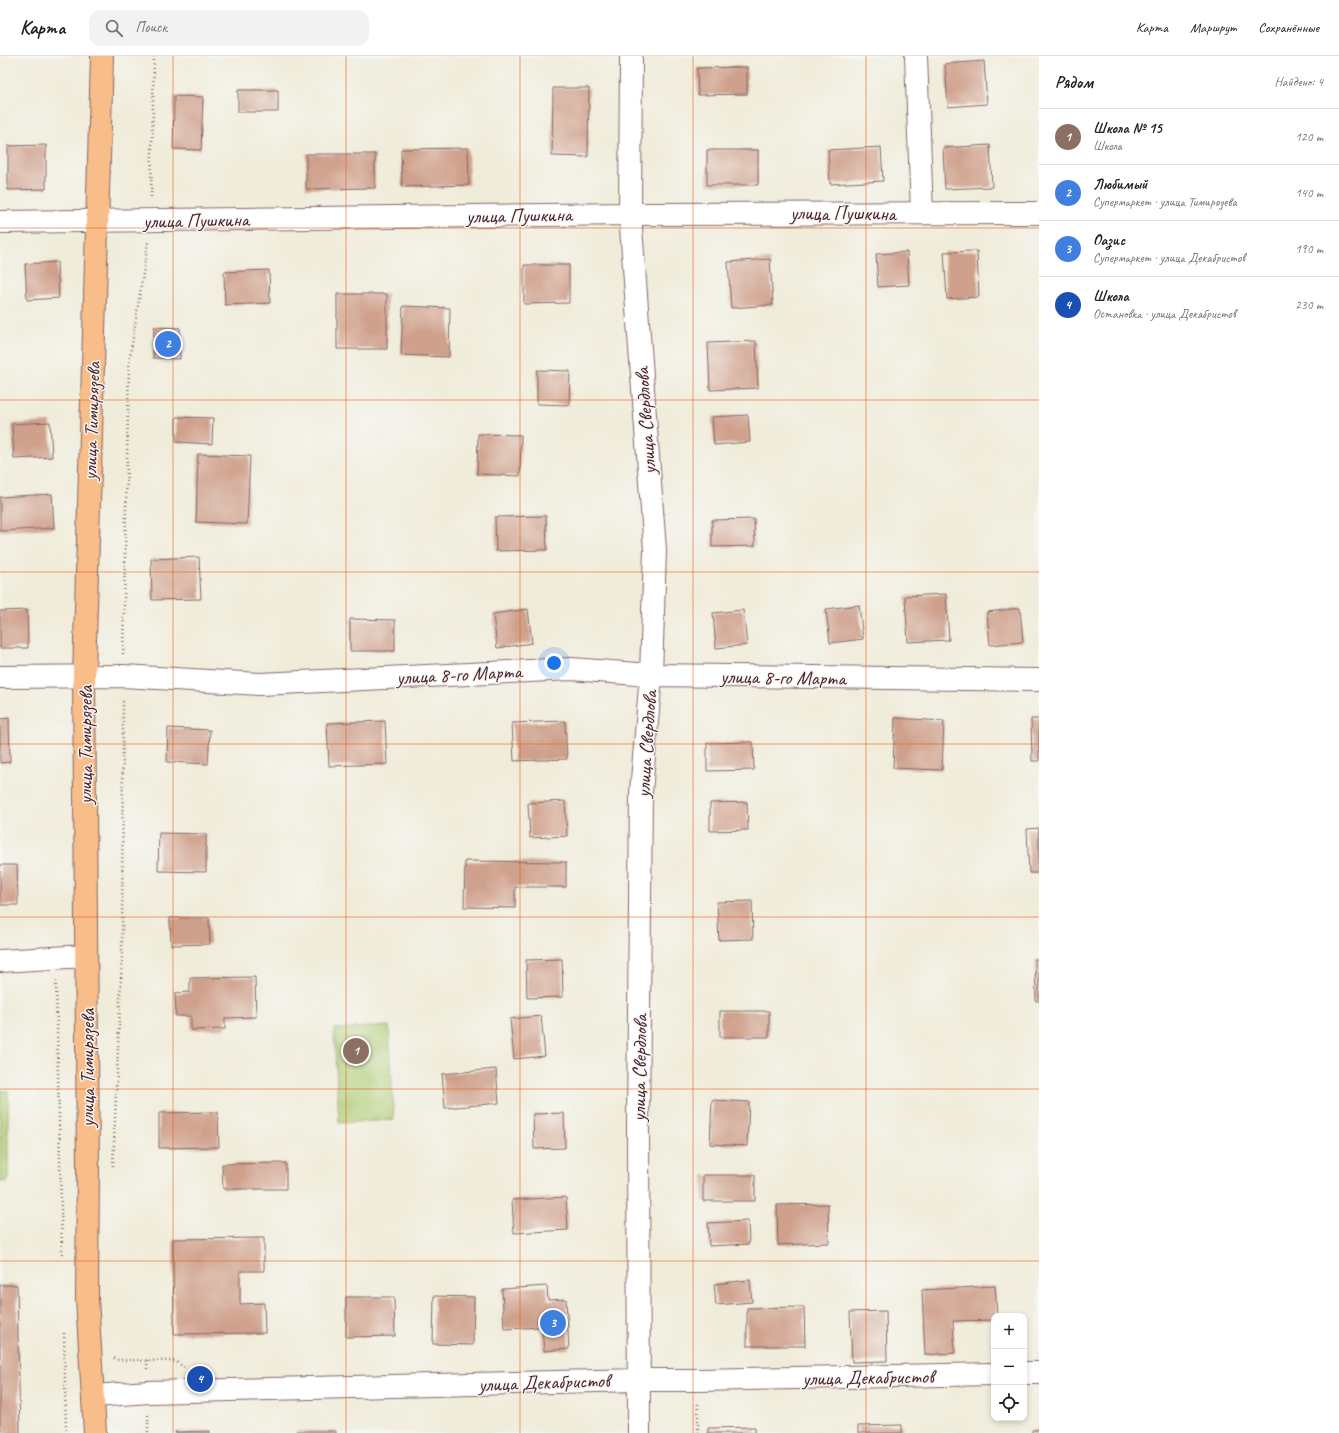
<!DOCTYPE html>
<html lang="ru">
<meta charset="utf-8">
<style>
:root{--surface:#fff;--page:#f2f2f2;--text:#202124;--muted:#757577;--line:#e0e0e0;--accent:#0b8043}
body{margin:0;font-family:Caveat,sans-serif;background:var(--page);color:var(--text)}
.controls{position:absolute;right:12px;bottom:12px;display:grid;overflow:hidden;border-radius:8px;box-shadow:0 2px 6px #0003}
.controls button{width:36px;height:36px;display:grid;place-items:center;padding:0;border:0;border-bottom:1px solid var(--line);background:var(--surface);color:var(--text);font:20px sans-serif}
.you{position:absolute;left:554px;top:607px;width:14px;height:14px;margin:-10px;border:3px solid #fff;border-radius:50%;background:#1a73e8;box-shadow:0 0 0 6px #1a73e833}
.badge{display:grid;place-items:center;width:26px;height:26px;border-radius:50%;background:var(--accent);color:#fff;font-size:13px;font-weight:700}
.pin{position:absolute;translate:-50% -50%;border:2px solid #fff;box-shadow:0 1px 4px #0006}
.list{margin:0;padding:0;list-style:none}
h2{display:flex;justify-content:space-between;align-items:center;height:52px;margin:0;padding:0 16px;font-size:17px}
h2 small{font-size:13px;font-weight:400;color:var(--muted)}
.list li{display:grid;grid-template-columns:26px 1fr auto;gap:12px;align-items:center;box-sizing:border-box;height:56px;padding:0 16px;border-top:1px solid var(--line)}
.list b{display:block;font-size:15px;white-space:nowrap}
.list p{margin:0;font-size:13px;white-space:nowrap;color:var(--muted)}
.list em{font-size:13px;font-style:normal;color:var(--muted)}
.icon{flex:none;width:22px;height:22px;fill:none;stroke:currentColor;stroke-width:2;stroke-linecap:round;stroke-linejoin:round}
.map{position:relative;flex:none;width:1039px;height:1377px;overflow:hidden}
header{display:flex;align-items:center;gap:24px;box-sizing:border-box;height:56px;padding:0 20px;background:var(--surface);border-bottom:1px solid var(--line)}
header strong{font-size:19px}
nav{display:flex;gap:22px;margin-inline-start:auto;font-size:14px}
.search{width:280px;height:36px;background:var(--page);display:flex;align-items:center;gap:10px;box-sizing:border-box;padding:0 14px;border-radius:12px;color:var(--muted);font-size:15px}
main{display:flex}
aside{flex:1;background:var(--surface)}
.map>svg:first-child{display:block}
.green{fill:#adcb72;stroke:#7c754e}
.building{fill:#cfa08b}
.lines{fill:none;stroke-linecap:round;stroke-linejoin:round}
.minor-casing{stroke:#846768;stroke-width:24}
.major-casing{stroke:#846768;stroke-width:24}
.path{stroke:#846768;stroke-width:2.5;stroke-dasharray:1 3;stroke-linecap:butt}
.minor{stroke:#fff;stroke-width:22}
.major{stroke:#f8bd89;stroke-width:22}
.grid{fill:none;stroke:#e8590c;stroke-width:1;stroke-opacity:0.55}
.labels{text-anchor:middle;stroke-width:3;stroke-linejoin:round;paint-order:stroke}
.street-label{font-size:20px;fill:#4a1f2b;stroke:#f6f6f2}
</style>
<header>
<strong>Карта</strong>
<div class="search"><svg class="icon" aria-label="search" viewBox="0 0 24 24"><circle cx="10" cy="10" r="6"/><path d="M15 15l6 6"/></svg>Поиск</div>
<nav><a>Карта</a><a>Маршрут</a><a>Сохранённые</a></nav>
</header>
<main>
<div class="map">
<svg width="1039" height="1377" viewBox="0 0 1039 1377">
<rect width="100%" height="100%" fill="#f6f6f2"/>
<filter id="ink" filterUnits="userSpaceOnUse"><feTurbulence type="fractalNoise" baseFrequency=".025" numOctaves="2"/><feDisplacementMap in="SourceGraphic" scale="8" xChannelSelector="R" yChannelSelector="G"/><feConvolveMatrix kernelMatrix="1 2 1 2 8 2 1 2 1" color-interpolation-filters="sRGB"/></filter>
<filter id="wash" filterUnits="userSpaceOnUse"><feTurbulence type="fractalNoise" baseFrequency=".012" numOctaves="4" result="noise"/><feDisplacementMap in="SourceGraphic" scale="16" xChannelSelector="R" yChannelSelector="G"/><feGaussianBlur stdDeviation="0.9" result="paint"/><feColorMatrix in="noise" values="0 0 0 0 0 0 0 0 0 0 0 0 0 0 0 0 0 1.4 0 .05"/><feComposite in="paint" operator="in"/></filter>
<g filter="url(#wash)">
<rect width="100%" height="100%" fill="#f0ecda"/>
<!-- green -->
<path class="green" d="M389 970 394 1064 339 1067 334 973Z
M0 1035H8V1125H0Z"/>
<g id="blocks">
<!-- building -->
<path class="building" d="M984 5 987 48 948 51 945 8Z
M747 11V38L698 39 697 12Z
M553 32H589L588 101 552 100Z
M238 34H278V56H238Z
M174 40 203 41 201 94 173 93Z
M46 89V133L8 134V90Z
M990 89 992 131 945 133 943 92Z
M881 91 883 125 830 128 828 94Z
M468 92 469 129 402 131 401 93Z
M707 94H758V129H707Z
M306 98H375V132L306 133Z
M977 195 979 241 947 243 944 196Z
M907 196 909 229 878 231 876 198Z
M770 203 773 249 731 252 728 206Z
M57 206 59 242 27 244 25 208Z
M524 209H569V247L524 248Z
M269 214 270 247 225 249 224 216Z
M337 238H387V293H337Z
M403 250 450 252 449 301 401 299Z
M154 271 180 272V303L153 302Z
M756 285 758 332 710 334 708 287Z
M537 314 570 315 569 349 537 348Z
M748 359 750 386 714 389 712 361Z
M176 361 213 362 212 388 176 386Z
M50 366 52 401 14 403 12 368Z
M478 378 521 379 520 420 477 418Z
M198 398 250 400 247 468 196 466Z
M52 438 54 472 0 475V441Z
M546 460 547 494 496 495 495 461Z
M754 463 755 490 712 491V464Z
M199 501 201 543 152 544 151 503Z
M946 538 949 584 908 586 905 540Z
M859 549 863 583 830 587 826 553Z
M1020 552 1023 586 990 589 987 556Z
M528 553 532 587 497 592 493 558Z
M27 554 28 592H0V555Z
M743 554 747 589 716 592 713 557Z
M350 563 395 564V595H350Z
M9 662 10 706 0 707V663Z
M895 662 944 665 942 714 893 712Z
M1031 663H1039V705H1032Z
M385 665 387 708 329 710 327 667Z
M565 665 567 703 514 705 512 667Z
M168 672 210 674 208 708 167 706Z
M753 686 754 714 707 715V687Z
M565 745 567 780 530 782 528 747Z
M747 746 748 774 710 775V747Z
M1039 772V817H1029L1027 773Z
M159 777 206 778V816L158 815Z
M465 805 566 806V831H515V852L464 851Z
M0 809H17L18 849H0Z
M752 845 753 883 719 884 717 846Z
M170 862H209L210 888 171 889Z
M562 903 563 941 527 942 526 904Z
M1035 903H1039V945H1036Z
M255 921 256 961 225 962V973L191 974V960H176L175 937 190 936V922Z
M720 955H769V981H720Z
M541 960 545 1000 514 1003 510 963Z
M496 1013 499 1047 445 1052 442 1018Z
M712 1044 749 1046 747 1090 710 1088Z
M218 1056 219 1091 159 1092V1057Z
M564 1057 565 1092 534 1093 533 1058Z
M286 1107V1133H223L222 1108Z
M703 1119H755V1145H703Z
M566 1141 568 1174 514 1177 512 1144Z
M828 1148 829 1187 778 1189 777 1149Z
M748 1165 749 1188 709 1190 708 1167Z
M264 1182V1215H240V1248L264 1247 265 1277 174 1278 173 1183Z
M750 1224 752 1246 716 1249 714 1228Z
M0 1229H17L20 1377H0Z
M547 1230 548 1244 566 1243 569 1293 544 1295 542 1271 504 1273 502 1233Z
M995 1230 997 1260H994V1264L953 1265 955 1297 925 1299 922 1234Z
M434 1240 474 1241 473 1289 433 1288Z
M346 1241H394L395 1280 346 1281Z
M804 1251 805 1290H747V1252Z
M886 1255 887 1305 852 1306 850 1256Z
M902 1369V1377H858V1370Z
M755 1371V1377H708V1372Z
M1032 1374H1039V1377H1032Z
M210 1375V1377H175V1376Z
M296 1375H336V1377H296Z"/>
</g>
</g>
<g filter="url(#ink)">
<use href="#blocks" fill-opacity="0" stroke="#846768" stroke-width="1"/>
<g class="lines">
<!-- minor casing -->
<g class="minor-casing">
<path id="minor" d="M631 0 630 158 655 494 651 619 641 736 638 1069 639 1377
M916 0 922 157
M0 166 630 158 1039 157
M0 621 123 620 260 628 571 613 651 619 1039 624
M0 905 86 900
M1024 1317H1039
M94 1340 148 1336 638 1324H699L994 1318"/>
</g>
<!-- major casing -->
<g class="major-casing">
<path id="major" d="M95 1377 87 1242 88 1111 84 620 102 0"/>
</g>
<!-- path -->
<path class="path" d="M151 141 154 0
M123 598 129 307 148 186
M56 925 62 1198
M113 1110 122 899 123 643
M64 1277 66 1377
M114 1302 116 1304 175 1305 184 1311
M147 1304V1314
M148 1359V1377
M698 1377V1348"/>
<!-- minor -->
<use href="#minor" class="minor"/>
<!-- major -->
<use href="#major" class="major"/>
</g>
</g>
<!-- grid -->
<path class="grid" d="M173 0V1377M346 0V1377M520 0V1377M693 0V1377M866 0V1377M0 172H1039M0 344H1039M0 516H1039M0 688H1039M0 861H1039M0 1033H1039M0 1205H1039"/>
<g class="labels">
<!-- street labels -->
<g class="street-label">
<text x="843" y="164">улица Пушкина</text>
<text transform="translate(519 159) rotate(-1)" y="7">улица Пушкина</text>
<text transform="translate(196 164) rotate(-1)" y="7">улица Пушкина</text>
<text transform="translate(91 365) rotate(-88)" y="7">улица Тимирязева</text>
<text transform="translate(645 365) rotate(-94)" y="7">улица Свердлова</text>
<text transform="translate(459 618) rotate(-3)" y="7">улица 8-го Марта</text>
<text transform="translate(783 621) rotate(1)" y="7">улица 8-го Марта</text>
<text transform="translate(646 688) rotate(-86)" y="7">улица Свердлова</text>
<text transform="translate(85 689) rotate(-90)" y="7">улица Тимирязева</text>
<text transform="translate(87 1012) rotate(-90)" y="7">улица Тимирязева</text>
<text transform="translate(639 1012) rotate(-89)" y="7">улица Свердлова</text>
<text transform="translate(868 1321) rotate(-1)" y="7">улица Декабристов</text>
<text transform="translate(544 1326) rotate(-2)" y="7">улица Декабристов</text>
</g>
</g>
</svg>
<div class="controls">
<button>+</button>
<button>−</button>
<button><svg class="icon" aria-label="locate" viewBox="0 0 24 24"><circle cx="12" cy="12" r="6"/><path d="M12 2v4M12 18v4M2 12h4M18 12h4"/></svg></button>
</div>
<div class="you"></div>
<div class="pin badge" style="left:356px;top:995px;background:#8d6e63">1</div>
<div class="pin badge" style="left:168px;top:288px;background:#3f7fe0">2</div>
<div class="pin badge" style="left:553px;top:1267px;background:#3f7fe0">3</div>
<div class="pin badge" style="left:200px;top:1323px;background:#1a4fb4">4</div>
</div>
<aside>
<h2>Рядом<small>Найдено: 4</small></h2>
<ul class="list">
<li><span class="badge" style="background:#8d6e63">1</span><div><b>Школа № 15</b><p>Школа</p></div><em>120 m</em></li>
<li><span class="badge" style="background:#3f7fe0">2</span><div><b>Любимый</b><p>Супермаркет · улица Тимирязева</p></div><em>140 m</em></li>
<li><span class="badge" style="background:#3f7fe0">3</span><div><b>Оазис</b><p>Супермаркет · улица Декабристов</p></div><em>190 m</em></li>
<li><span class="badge" style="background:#1a4fb4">4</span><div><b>Школа</b><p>Остановка · улица Декабристов</p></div><em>230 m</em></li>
</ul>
</aside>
</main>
